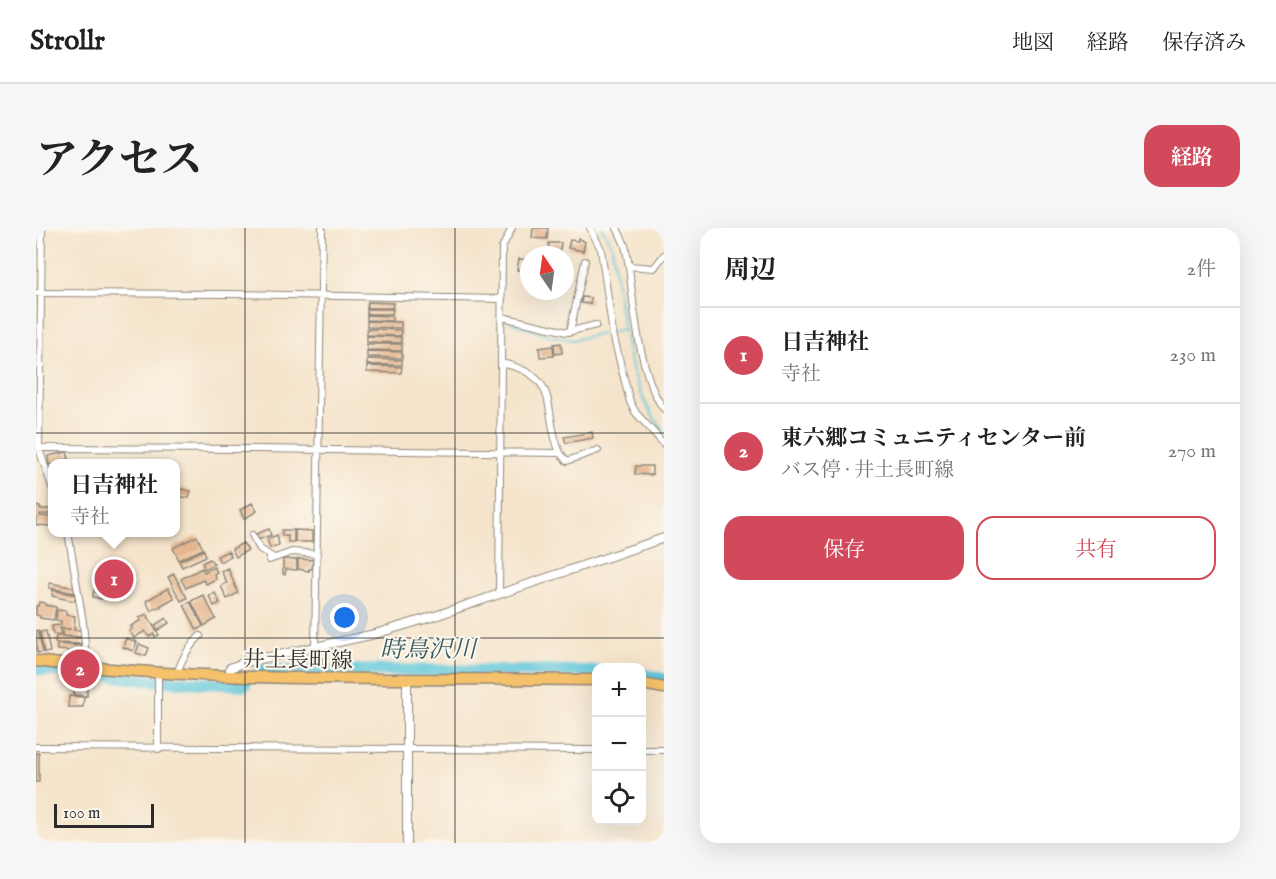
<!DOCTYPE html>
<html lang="ja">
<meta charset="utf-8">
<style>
:root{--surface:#fff;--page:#f6f6f6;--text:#222;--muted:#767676;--line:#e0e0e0;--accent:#d1495b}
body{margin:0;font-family:"IM FELL English","Noto Serif JP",serif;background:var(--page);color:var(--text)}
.controls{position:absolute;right:18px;bottom:18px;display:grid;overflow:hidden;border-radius:12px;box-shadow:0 6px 24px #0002}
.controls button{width:54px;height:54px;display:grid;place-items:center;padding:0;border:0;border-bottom:2px solid var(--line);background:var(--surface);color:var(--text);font:30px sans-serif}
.compass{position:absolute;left:484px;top:18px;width:54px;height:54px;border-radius:50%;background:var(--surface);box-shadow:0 6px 24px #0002;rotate:347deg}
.scale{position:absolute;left:18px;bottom:15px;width:100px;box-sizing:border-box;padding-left:6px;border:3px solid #2b2b2b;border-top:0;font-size:16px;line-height:21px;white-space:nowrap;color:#2b2b2b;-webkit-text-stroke:4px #fbf7ec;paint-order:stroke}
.you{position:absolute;left:309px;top:390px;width:21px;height:21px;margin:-15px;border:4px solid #fff;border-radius:50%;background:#1a73e8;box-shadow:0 0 0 9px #1a73e833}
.badge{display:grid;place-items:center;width:39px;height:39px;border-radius:50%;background:var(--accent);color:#fff;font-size:20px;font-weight:700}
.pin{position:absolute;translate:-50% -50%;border:3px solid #fff;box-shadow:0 2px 6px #0006}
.popup{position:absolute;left:12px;top:231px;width:132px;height:78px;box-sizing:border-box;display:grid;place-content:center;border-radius:12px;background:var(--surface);filter:drop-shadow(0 2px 4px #0005);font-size:20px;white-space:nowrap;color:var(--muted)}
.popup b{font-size:22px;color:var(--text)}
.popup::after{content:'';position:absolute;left:50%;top:100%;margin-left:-12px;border:12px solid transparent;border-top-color:var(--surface)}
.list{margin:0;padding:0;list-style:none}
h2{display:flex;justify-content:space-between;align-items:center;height:78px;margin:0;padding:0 24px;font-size:26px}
h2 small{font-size:20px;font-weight:400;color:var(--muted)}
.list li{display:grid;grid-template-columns:39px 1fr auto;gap:18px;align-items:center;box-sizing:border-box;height:96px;padding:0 24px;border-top:2px solid var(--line)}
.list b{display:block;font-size:22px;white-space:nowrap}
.list p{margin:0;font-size:20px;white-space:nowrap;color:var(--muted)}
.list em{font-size:20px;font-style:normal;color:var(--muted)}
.actions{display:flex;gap:12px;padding:18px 24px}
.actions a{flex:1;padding:14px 0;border:2px solid var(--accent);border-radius:18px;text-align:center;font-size:21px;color:var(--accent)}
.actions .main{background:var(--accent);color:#fff}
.icon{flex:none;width:33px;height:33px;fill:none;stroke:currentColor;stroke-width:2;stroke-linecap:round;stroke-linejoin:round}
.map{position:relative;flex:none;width:628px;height:615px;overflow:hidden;border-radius:18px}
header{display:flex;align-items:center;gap:36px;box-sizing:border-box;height:84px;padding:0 30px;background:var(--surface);border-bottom:2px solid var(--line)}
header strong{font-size:28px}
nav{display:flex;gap:33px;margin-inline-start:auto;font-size:21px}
.intro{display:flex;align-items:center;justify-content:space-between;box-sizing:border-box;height:144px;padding:0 36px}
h1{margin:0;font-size:42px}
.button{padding:15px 27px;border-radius:18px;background:var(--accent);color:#fff;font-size:21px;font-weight:700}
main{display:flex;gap:36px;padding:0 36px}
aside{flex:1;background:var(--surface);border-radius:18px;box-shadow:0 6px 24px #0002}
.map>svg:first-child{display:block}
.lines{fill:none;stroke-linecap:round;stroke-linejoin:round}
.stream{stroke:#5ec6da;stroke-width:2}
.river{stroke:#5ec6da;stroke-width:12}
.building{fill:#e3b288}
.minor-casing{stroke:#90887b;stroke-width:8}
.tertiary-casing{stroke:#90887b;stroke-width:10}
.primary-casing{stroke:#90887b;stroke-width:13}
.minor{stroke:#fff;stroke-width:6}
.tertiary{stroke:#fff;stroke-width:8}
.primary{stroke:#f5c16b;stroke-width:10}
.grid{fill:none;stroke:#2b2b2b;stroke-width:1.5;stroke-opacity:0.55}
.labels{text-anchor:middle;stroke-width:4.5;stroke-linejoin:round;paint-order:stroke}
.street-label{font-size:22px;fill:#2b2b2b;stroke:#fbf7ec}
.water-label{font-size:24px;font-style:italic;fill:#3a5a60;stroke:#fbf7ec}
</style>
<header>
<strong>Strollr</strong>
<nav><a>地図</a><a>経路</a><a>保存済み</a></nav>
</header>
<div class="intro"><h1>アクセス</h1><a class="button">経路</a></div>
<main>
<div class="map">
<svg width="628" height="615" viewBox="0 0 628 615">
<rect width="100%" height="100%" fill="#fbf7ec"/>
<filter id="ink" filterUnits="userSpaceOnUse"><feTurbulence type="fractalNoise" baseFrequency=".0167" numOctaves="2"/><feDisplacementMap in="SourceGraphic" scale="12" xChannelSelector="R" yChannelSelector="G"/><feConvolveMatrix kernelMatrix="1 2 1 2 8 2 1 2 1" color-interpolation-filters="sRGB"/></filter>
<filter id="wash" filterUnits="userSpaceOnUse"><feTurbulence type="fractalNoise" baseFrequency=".008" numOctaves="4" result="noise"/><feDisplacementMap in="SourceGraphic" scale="24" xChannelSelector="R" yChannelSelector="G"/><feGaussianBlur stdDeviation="1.35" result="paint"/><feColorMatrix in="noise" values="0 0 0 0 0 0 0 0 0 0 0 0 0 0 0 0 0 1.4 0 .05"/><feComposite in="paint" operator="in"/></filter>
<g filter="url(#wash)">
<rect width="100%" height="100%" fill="#f5e4cb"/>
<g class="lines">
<!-- stream -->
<path class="stream" d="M566 0 576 18C584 75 589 160 628 203
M474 94 515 108 536 112 588 101"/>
<!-- river -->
<path class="river" d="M0 441 47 445
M224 442 560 443
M52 445 118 453
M606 446 628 451
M125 453 209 457"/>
</g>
<g id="blocks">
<!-- building -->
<path class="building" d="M497 0H512L511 11 496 10Z
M542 10 549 14 547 23 532 20 534 12 542 13Z
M513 15H525L523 27H512Z
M483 31 493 32V43L481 42Z
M546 69 555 70 554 76 545 75Z
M332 74 357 75 356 80H331Z
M331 81H357L356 86H331Z
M331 87 356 88V93L331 92Z
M331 93 365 94V100L331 99Z
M331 101 365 102V108L331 107Z
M331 108 365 109V115L331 114Z
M525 115 526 125 519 126 518 116Z
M331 116H366V123L331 122Z
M517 118 518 128 504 129 503 120Z
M331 123 366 124V130L331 129Z
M331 131 366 132V137H331Z
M331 138 366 139 365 145 331 144Z
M556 204 557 210 530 215 528 209Z
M31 224 33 231 27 232 28 234 24 236 13 237 12 228Z
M600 238H616V247L599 246Z
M140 257 142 258 141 260 155 263 153 270 140 268Z
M216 275 221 283 208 291 204 282Z
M0 278 4 279V281H16V286H4V288L16 289 15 298 0 297Z
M233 301 235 307 222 312 220 306Z
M246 302H258V314H252V308H246Z
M259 302 276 303V314H259Z
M241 307 243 317 234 320 231 311Z
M161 308 167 321 143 332 137 320Z
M207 315 212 322 200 329 196 321Z
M168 322 170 328 146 339 143 333Z
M192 323 195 328 184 334 181 328Z
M174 331 178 336 169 341 166 335Z
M247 331 261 332V342L250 341 249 347 247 346Z
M262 331 277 332 276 341H273V343L262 341Z
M79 336 84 337 80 345 83 346 81 354 78 355 71 351 74 344 77 345Z
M178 339 181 344 178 346 180 351 170 356 167 352 150 360 145 351 166 340 168 344Z
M192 340 202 365 191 371 185 358 191 355 185 343Z
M138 346 151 370 145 373 132 349Z
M63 353 70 355 65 371 57 369V366Z
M14 355 39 360 38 365 13 360Z
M132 360 138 370 124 378 125 379 122 381 121 379 115 383 110 373Z
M17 362 40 367 38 373 16 368Z
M179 365 184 375 178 378 173 368Z
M167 367 180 391 168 398 155 373Z
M3 374 9 375V377L20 379 18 392 4 390V388L0 387V378H2Z
M154 374 167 398 161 402 148 377Z
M21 382 30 383V387L39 388 38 402H45V409L26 408 27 401H35L24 400 25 406H17L16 398 25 397V393L20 392Z
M110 386 123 407 119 409 118 406 113 409 109 403 98 410 93 403 96 401 95 398 105 392 103 390Z
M130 390 133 395 122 402 119 397Z
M2 402 7 424 1 425 0 403Z
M10 403 14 424 8 425 4 404Z
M20 408 46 410 45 416 19 415Z
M90 410 101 414 97 423 87 419Z
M21 416 46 418V424L21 422Z
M103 416 113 420 110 428 100 425Z
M274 430H287V437L274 436Z
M45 457H51V468L38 467V460H45Z
M33 468 48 469 47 479H32Z
M0 525H3V554H0Z"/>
</g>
</g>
<g filter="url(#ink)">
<use href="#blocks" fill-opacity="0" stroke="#90887b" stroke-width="1.5"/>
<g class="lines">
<!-- minor casing -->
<g class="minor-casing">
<path id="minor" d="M6 0 3 221 16 259
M554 0 565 21 577 106 594 174 600 185 628 216
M581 0 589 17 593 38
M628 27 618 40 593 38C597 76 604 151 628 181
M0 65 194 66 466 71
M466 89 531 104 560 97
M534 104 549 33
M0 220 219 221 524 225C505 181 528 149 465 135
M524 225 531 233 562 222
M32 304 47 394 51 439
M216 307 224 321 238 330
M233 332 256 324 281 326
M463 367 466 20 476 0
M279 420 286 0
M122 446V521
M141 446C146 430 152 420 164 408
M0 519 560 522
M606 522H628"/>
</g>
<!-- tertiary casing -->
<g class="tertiary-casing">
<path id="tertiary" d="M194 449V440L210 434 339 406 399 388 628 310
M371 615V452"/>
</g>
<!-- primary casing -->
<g class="primary-casing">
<path id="primary" d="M0 433C186 457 373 449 560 452
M606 456 628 460"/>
</g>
<!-- minor -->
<use href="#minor" class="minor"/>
<!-- tertiary -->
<use href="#tertiary" class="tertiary"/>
<!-- primary -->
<use href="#primary" class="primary"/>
</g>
</g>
<!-- grid -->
<path class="grid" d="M209 0V615M419 0V615M0 205H628M0 410H628"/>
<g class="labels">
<!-- street labels -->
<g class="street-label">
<text transform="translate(262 431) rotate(1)" y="8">井土長町線</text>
</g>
<!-- water labels -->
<g class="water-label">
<text x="392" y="429">時鳥沢川</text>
</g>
</g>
</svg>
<div class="controls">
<button>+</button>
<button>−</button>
<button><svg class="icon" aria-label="locate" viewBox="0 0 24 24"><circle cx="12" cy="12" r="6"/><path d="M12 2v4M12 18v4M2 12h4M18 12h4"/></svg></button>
</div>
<svg class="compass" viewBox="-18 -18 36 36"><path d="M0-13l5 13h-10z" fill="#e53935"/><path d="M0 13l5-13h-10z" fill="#767676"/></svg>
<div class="scale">100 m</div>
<div class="you"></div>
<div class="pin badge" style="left:78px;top:351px">1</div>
<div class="popup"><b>日吉神社</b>寺社</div>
<div class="pin badge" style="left:44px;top:441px">2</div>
</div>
<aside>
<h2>周辺<small>2件</small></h2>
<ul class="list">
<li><span class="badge">1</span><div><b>日吉神社</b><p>寺社</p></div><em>230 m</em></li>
<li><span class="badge">2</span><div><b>東六郷コミュニティセンター前</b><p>バス停 · 井土長町線</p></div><em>270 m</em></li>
</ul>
<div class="actions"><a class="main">保存</a><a>共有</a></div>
</aside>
</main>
